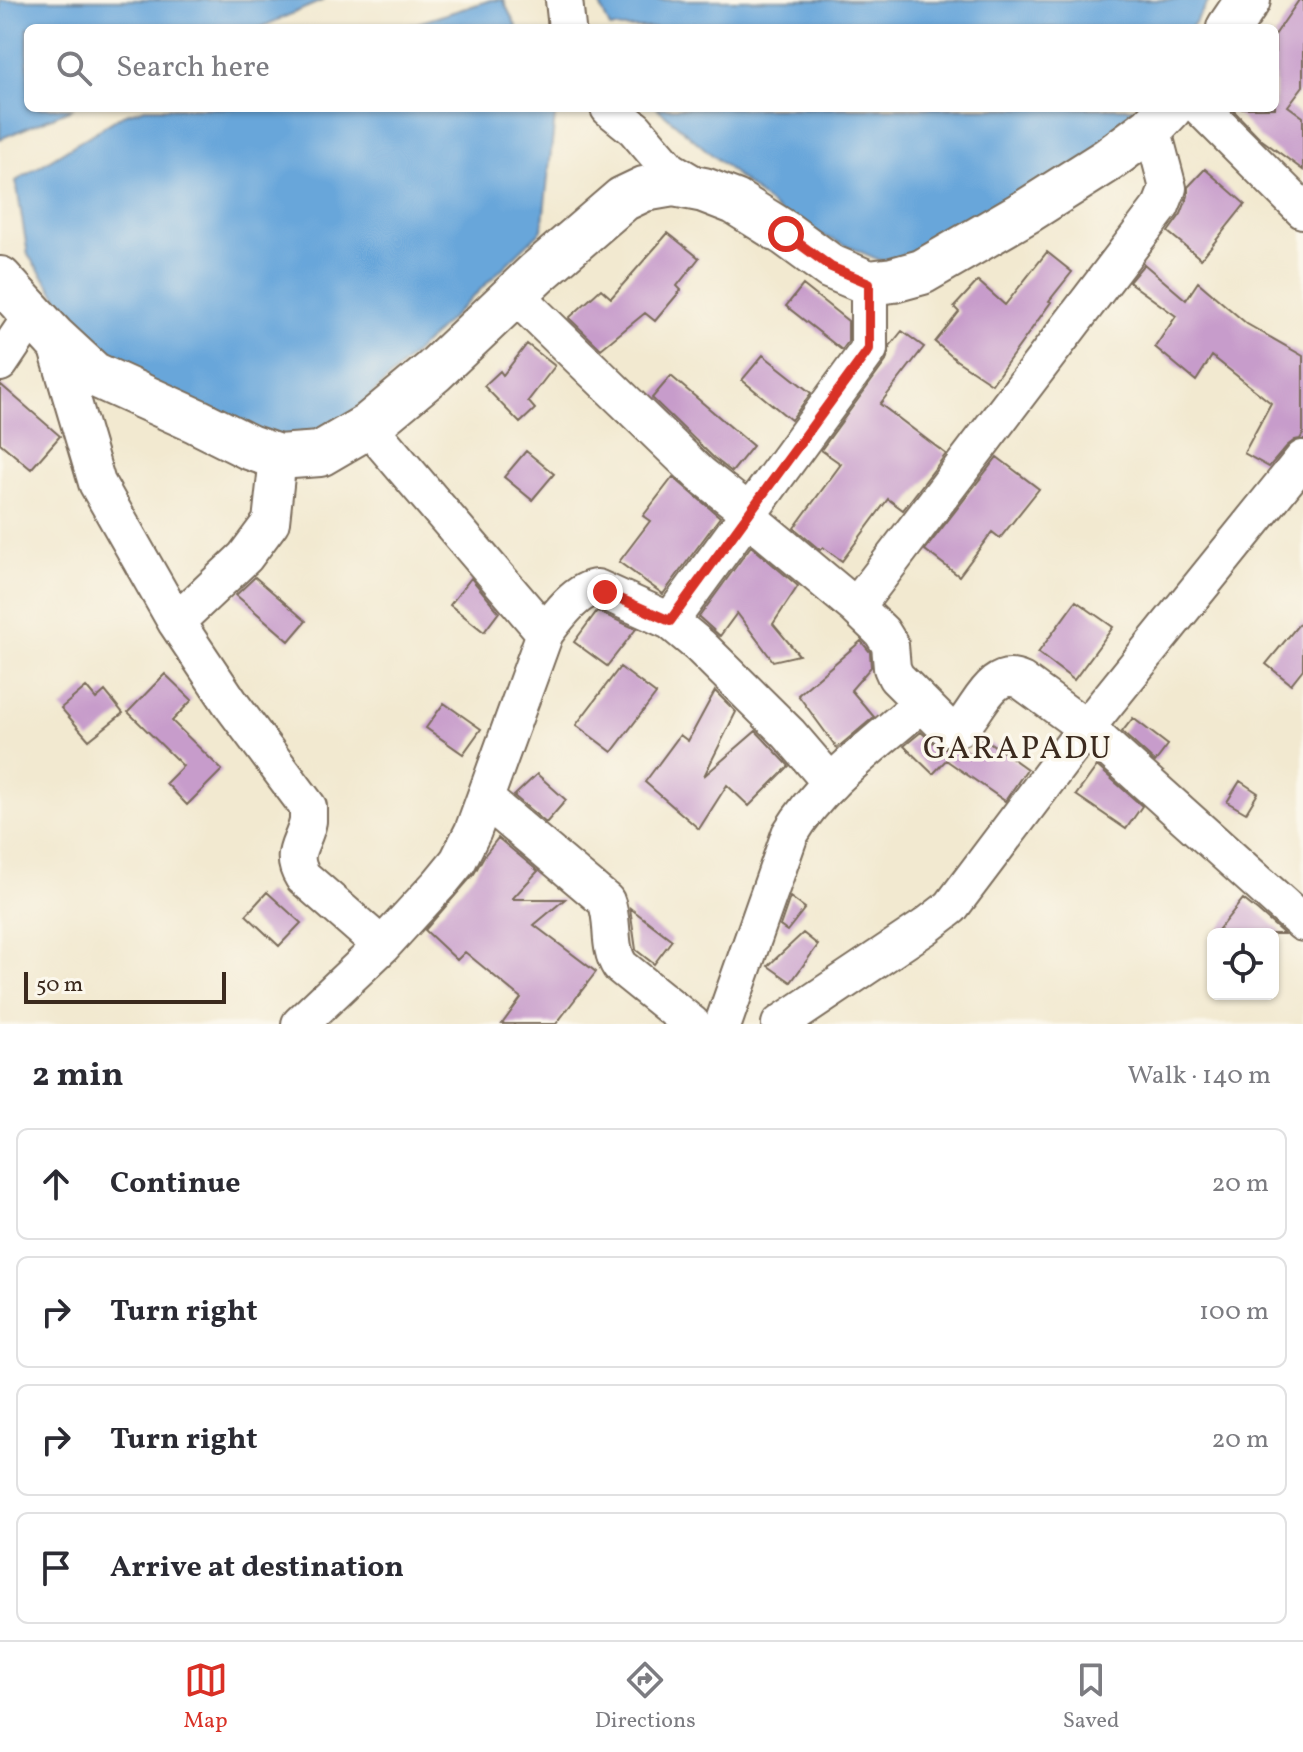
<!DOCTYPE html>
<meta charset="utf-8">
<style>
:root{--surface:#fff;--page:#f2f2f3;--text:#2b2b33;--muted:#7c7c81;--line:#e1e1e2;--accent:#d93025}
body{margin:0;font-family:Vollkorn,serif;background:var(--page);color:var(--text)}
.controls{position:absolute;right:24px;bottom:24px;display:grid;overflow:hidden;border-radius:12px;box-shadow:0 2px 6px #0004}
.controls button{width:72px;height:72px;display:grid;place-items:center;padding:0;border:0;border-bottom:2px solid var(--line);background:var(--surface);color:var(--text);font:40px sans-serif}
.scale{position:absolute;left:24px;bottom:20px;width:202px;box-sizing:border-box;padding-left:8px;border:4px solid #3b2a1e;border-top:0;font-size:22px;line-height:28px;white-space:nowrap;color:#3b2a1e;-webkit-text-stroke:6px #fbf7ec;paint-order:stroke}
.stop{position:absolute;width:24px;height:24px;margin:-18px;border:6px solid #d93025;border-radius:50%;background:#fff}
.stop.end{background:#d93025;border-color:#fff;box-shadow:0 2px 8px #0008}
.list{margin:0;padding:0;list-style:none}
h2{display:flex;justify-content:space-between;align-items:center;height:104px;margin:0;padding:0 32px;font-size:34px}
h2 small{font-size:26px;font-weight:400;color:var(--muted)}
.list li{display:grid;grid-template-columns:52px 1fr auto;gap:24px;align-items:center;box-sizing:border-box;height:112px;margin:0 16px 16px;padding:0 16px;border:2px solid var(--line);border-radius:12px}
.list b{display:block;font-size:30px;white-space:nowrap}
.list em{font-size:26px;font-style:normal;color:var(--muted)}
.icon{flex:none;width:44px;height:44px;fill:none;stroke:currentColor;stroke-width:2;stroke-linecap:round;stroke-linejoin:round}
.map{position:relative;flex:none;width:1303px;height:1024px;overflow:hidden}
.search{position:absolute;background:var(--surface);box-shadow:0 2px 6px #0004;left:24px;right:24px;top:24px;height:88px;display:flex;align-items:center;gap:20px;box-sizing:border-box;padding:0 28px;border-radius:12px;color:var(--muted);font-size:30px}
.sheet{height:616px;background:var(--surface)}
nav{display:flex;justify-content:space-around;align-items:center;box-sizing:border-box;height:112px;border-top:2px solid var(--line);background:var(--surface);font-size:22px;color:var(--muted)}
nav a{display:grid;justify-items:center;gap:4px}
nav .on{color:var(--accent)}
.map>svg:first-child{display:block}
.water{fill:#68a6da;stroke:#52687c;stroke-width:2}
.building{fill:#c79ccb}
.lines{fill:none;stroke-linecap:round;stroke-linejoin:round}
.minor-casing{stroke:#7b6d5c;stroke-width:40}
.major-casing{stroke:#7b6d5c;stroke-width:48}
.minor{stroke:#fff;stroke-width:36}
.major{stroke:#fff;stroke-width:44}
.route{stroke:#d93025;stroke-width:10}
.labels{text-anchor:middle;stroke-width:7;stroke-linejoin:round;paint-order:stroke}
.quarter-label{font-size:32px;letter-spacing:2px;fill:#3b2a1e;stroke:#fbf7ec}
</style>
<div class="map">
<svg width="1303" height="1024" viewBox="0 0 1303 1024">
<rect width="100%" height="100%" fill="#fbf7ec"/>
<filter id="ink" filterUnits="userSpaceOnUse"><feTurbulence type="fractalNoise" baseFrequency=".0125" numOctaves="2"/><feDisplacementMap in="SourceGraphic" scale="16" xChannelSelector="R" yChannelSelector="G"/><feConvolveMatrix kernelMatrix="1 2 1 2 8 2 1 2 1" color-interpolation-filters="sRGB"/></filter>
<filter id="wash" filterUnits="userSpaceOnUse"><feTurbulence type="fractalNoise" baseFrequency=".006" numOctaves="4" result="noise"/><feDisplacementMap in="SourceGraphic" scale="32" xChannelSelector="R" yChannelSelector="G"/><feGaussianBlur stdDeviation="1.8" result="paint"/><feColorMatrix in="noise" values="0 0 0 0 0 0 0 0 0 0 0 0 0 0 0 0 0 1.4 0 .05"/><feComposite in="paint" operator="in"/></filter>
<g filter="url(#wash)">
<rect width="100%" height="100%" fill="#f2e9d0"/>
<!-- water -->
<path class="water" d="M0 0H324L259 28H28V108H74L0 139Z
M491 0H503L517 28H402Z
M600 0H1210L1191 28H610L599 3Z
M145 108H556L542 230 324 441 288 448 137 381 78 326 28 255 16 181 123 115Z
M657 108H1136L1113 142 898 268 791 222Z"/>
<g id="blocks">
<!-- building -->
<path class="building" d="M1299 0H1303V86L1288 106 1303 117V170L1262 140 1231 108H1275V35Z
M1205 169 1245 204 1201 259 1168 232 1181 214 1188 196V187Z
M668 233 699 258 677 286 681 290 655 321 645 313 601 349 569 318 601 289 611 298Z
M1047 252 1072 272 1049 301 1051 302 992 384 956 360 935 342 959 312 954 307 978 281 1005 305Z
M1144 264 1186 300 1198 282 1247 324 1303 356V434L1300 439 1295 440 1287 446 1269 467 1244 453 1271 403 1212 356 1196 381 1155 347 1176 316 1129 282Z
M803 285 848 321V342L842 350 786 306Z
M902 331 924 347 880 404 946 454 903 510 888 499 842 561 823 547 820 550 794 528 841 464 821 450 886 361 890 346Z
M527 344 555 366 528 401 535 409 520 423 484 386 500 371 503 375Z
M763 355 811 393 791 420 742 380Z
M671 376 753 446 732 472 714 458 652 398Z
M0 384 60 436 31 469 0 443Z
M526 451 554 474 532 500 504 477Z
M997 457 1039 489 1000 538 992 532 959 576 925 550Z
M673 477 720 517 663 594 619 562 650 521 643 516Z
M751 546 798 586 773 624 799 655 773 661 737 613 720 636 699 617Z
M255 577 306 621 289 641 236 595Z
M471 578 499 612 484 632 450 605Z
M1076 601 1113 627 1074 680 1038 653Z
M597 611 636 629 607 666 574 642Z
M1303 619V669L1291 684 1266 664Z
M861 641 870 652 871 667 851 690 874 717 837 748 798 695Z
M620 667 656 694 612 752 576 725Z
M165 674 192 700 172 721 222 770 187 805 166 783 183 766 128 712Z
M86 687 96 699 105 691 123 713 89 740 61 708Z
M715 691 736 712 704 776 756 731 789 766 749 806 727 785 699 829 645 782 680 735 688 741Z
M444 703 481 729 463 754 426 728Z
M1133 718 1168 745 1155 762 1122 732Z
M921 732 932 742 944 748H962L970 755 982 737 1027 769 1005 801 946 760 933 774 904 746Z
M1097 766 1142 806 1126 829 1076 795Z
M537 774 566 800 546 823 514 796Z
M1240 781 1258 793 1246 813 1227 802Z
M498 838 538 871 512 899H565L534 925 596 972 556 1024H502L521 998 465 952 457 960 425 930 474 874 484 856Z
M267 892 301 923 279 946 246 915Z
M790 897 805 908 787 931 780 926Z
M1243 899 1258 911 1284 934H1215Z
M630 908 672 940 654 964 636 950Z
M803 933 818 945 791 982 768 966Z"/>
</g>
</g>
<g filter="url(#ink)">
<use href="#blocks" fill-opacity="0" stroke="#7b6d5c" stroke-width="2"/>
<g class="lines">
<!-- minor casing -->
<g class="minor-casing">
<path id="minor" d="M564 0 567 28
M609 108 635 129 670 170 704 190
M1201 108 1303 210
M515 295 700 474 737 503 747 516 856 607 882 632 890 645 892 668 896 677 946 727 958 728 963 725C980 707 992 667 1022 681L1086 728 1303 923
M54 338 97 483 176 622 231 704 308 807C308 808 308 820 308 821 304 844 288 853 303 877L382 946
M0 363 33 314
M368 426 545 633
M856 607 1161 206 1168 188 1152 127
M670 621 869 349V283
M176 622 245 557 271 522 278 457
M485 799 606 901C615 922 607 946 620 966L692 1024
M300 1024 382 946 440 883 458 861 473 831 545 633C556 618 577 589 597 588L670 621 700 646 789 734 831 783
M723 1024 790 834C821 782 877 743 922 703
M780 1024 925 927 951 907 1086 728 1303 459"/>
</g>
<!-- major casing -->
<g class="major-casing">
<path id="major" d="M1229 28 1248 0
M0 279 54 338 93 374 197 421 249 447 278 457 320 454 368 426 433 372 537 273 623 199 644 189 673 184 704 190 735 202 786 234 831 267 869 283 893 280 922 272 1029 210 1108 160 1152 127 1170 108"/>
</g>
<!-- minor -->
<use href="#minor" class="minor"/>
<!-- major -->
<use href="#major" class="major"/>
</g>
</g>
<g class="lines" filter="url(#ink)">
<!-- route -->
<path class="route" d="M605 592 670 621 869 349V283L831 267 786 234"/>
</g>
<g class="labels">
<!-- quarter labels -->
<g class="quarter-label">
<text x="1018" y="758">GARAPADU</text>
</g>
</g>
</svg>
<div class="controls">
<button><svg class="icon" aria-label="locate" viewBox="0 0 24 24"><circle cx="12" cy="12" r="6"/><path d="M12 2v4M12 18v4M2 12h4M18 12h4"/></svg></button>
</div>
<div class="scale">50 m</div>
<div class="stop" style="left:786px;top:234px"></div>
<div class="stop end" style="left:605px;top:592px"></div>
<div class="search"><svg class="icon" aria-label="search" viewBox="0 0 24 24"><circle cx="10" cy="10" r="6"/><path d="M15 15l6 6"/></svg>Search here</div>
</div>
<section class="sheet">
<h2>2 min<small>Walk · 140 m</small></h2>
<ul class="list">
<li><svg class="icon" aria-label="ahead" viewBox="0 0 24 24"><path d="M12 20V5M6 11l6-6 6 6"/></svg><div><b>Continue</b></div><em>20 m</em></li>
<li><svg class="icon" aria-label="right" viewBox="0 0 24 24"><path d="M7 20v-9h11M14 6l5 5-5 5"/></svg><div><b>Turn right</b></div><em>100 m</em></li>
<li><svg class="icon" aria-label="right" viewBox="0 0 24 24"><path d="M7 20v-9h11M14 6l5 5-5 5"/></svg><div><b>Turn right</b></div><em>20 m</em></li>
<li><svg class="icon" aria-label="arrive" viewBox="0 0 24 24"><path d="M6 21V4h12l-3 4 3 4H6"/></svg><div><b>Arrive at destination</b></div></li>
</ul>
</section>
<nav>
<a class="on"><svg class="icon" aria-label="map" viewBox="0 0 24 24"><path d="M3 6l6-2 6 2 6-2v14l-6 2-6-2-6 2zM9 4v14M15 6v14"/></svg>Map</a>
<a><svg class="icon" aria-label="directions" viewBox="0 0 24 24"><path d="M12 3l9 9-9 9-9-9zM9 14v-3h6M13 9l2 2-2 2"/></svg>Directions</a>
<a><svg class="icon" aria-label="saved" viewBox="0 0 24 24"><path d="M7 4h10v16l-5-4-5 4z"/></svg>Saved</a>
</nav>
